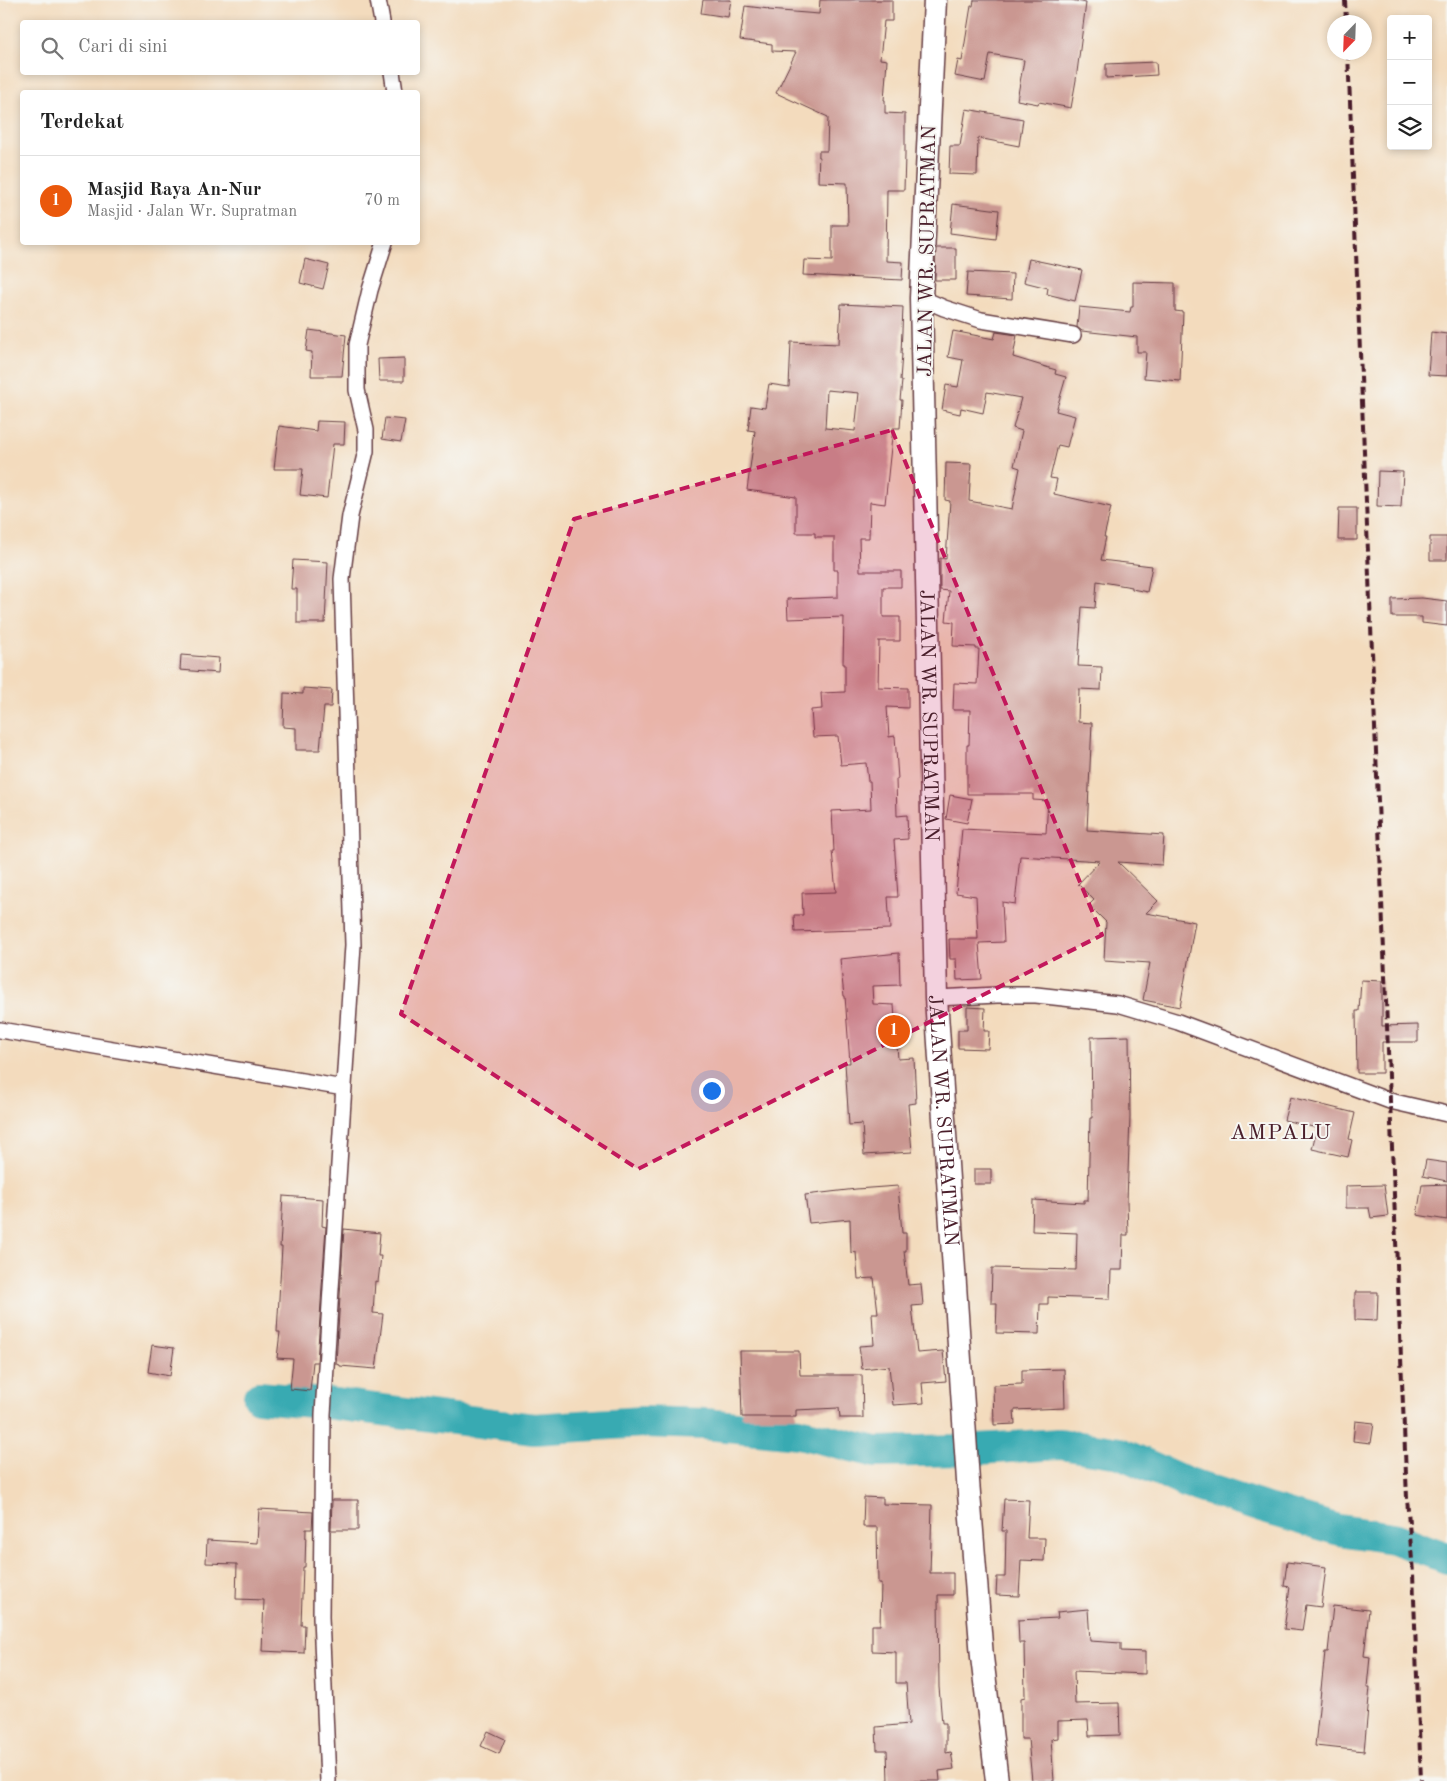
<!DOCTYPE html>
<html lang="id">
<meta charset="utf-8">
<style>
:root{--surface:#fff;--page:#f6f6f6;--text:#222;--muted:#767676;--line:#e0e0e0;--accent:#ea580c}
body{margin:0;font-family:"Old Standard TT",serif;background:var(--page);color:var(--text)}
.controls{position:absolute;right:15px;top:15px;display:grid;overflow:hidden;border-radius:5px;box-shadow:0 2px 8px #0003}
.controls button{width:45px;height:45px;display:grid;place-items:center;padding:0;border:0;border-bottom:1px solid var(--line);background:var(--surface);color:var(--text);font:25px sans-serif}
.compass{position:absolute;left:1327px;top:15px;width:45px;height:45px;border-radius:50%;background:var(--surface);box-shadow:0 2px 8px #0003;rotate:203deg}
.you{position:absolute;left:711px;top:1090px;width:18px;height:18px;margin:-12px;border:4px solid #fff;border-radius:50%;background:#1a73e8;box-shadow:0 0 0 8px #1a73e833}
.badge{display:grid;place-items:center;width:32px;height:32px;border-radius:50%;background:var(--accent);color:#fff;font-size:16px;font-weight:700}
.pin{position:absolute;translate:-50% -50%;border:2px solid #fff;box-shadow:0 1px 5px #0006}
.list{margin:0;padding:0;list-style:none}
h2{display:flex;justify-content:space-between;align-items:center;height:65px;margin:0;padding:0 20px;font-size:21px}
h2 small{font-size:16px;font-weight:400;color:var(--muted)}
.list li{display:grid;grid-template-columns:32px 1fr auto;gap:15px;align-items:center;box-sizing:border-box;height:90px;padding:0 20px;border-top:1px solid var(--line)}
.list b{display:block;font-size:19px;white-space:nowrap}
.list p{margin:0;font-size:16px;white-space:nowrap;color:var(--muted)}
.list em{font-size:16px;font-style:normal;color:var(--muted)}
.icon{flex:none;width:28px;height:28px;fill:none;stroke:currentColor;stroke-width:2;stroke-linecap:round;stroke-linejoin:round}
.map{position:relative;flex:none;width:1447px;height:1781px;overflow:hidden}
.search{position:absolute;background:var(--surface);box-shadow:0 2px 8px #0003;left:20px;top:20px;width:400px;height:55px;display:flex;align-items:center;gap:12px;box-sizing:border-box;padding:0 18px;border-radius:5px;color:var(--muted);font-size:19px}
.panel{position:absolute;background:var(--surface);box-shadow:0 2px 8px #0003;left:20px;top:90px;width:400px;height:155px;border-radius:5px}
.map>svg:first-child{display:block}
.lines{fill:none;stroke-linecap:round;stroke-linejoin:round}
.river{stroke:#38aab2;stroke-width:32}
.building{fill:#ca9791;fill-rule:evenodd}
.minor-casing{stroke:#633b41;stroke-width:18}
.primary-casing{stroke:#633b41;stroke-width:25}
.minor{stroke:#fff;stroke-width:15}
.primary{stroke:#fff;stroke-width:22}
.rail{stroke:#4a1f2b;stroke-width:4;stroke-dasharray:8 4;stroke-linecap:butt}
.marked{fill:#c2185b;fill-opacity:0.2;stroke:#c2185b;stroke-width:4;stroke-dasharray:10 6;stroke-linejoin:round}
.labels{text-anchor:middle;stroke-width:4;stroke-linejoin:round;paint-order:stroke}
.street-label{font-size:20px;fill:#4a1f2b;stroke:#f6f6f2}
.quarter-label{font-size:22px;letter-spacing:1px;fill:#4a1f2b;stroke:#f6f6f2}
</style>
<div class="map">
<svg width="1447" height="1781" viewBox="0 0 1447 1781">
<rect width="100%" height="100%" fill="#f6f6f2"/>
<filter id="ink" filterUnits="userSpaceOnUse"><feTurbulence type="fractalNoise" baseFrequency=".02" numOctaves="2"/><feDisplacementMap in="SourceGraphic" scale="10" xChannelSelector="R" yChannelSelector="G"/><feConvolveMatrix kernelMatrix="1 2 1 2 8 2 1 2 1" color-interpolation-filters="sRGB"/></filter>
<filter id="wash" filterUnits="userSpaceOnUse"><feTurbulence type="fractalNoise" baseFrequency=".0096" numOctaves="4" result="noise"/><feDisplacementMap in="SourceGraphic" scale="20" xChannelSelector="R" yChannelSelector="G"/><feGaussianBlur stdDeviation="1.12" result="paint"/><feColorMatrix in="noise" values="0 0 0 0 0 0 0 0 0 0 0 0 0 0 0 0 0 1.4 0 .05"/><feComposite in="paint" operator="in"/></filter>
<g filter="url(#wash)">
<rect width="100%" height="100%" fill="#f3dbbd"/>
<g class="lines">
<!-- river -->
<path class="river" d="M259 1397 334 1404 534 1429 643 1422 705 1424 799 1433 876 1452 962 1450 1060 1444 1120 1453 1185 1482 1264 1508 1339 1530 1393 1538 1447 1558"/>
</g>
<g id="blocks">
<!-- building -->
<path class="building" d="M703 0H731L728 17 701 13Z
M820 0H892V21H884L880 59 887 60 884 100H885V113L905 114V155L904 190H887L886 261 903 262 902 280 803 275 804 260 832 261V225H848L847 183 818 182 819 151H827L828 117 776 93 796 52 772 51V44L740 40 745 6 769 9 768 10 819 14Z
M974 0H1071L1086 3 1076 80 1071 108 1039 102 1038 104 1017 100 1024 60 990 54 985 82 955 76 958 60 962 61 971 6H973Z
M1156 62 1157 75 1106 78V64Z
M966 109 1023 119 1019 146 978 138 977 175 949 174 950 146H960Z
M953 204 999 210 996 239 950 233Z
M936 248H956V280H935Z
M305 259 329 265 323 289 300 283Z
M1029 259 1082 270 1075 301 1047 294 1048 288 1024 282Z
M968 272 1013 274 1012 299 966 296Z
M1133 282 1175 283V311L1183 312 1180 381 1144 378 1146 352H1137V337L1082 331 1077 327 1079 307 1130 312 1131 307H1133Z
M841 304 903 307 901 354H902L900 380 902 381 900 400H902L900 428H893L885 504 870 502 869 538H859L860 571H901V587H883V617H900V641H879L878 687 908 688V708L887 707 889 737 895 736 898 779H896L897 816 907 815 908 839 894 840 898 897H888L890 929 795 932 794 915H803L802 893 836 892 832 851H834L832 811 871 809 870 781H868L866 763 841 765 838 736 813 737 811 710 822 709 821 693 845 692V664H843L844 617 788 619 787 599 838 597V570H834V537H815V533H796V497L747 490 755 431 748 430 751 406 765 408 769 384 789 387 791 342 839 344ZM827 390 859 393 855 431 825 428Z
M309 330 346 335 342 376H311L312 352 306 351Z
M953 331 994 339 996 332 1017 335 1013 357 1056 370 1055 374 1066 377 1056 411 1075 416 1067 447 1058 445 1050 478 1057 479 1054 494 1111 507 1104 537H1106L1101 560 1152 566 1147 592 1132 589V587L1097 581 1095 608 1082 607 1078 666 1102 667 1101 690 1079 689 1078 722 1092 723 1087 830 1164 835 1162 865 1118 862 1158 901 1146 913 1195 922 1180 1007 1143 1000 1150 963 1104 960 1106 922 1089 905 1094 900 1078 884 1100 861 1020 856 1015 904 1002 902 1004 942 979 943 982 979 957 980 956 959H950L949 939H978L976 896 956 893 962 829 1046 833 1048 801 1033 800V794H967V745H969L970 710H953L954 683 977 684 979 649H976V647L953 646 954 622 946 621 949 591 940 590V558L946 559 950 501 945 500 946 463 971 464 969 501 1012 509 1020 468 1014 466 1022 431 1013 428 1021 398 987 392 983 413 961 408 960 414 942 410 946 385 958 387 963 360 948 357Z
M1431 332 1447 334V376L1428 375Z
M404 358V381H379L378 359Z
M385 418 405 420 401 442 382 439Z
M317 421 345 422 344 444H333L327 498 300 495 303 469H274L279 426 316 431Z
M1378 471 1403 472 1401 507 1377 506Z
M1339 508H1357V540H1338Z
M1430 537H1447V560H1430Z
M293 560 328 562 325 623H297V589H291Z
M1422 598 1447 601V626L1422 623V617H1392V599Z
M181 655 219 658 218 673 180 670Z
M303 688 332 690 331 707H324L320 750H296V728L283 727 284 693 303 694Z
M950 795 972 799 967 823 946 819Z
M899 953 900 985 872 986 873 1004 894 1005 898 1059 914 1058 916 1103 908 1104 912 1152 864 1155 862 1124 849 1125 845 1063H850L845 996H844L840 959Z
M1361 980 1382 981V1026L1418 1025V1042H1382V1073H1357L1356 1011H1359Z
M967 1007 985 1008 984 1031H989L988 1049 958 1048V1030H967Z
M1129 1036 1130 1117 1127 1201 1128 1235H1123L1122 1270H1111L1110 1299 1048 1297V1304H1040L1039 1334 996 1333 997 1303H991L992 1268 1076 1270 1077 1233 1032 1231 1033 1200 1084 1203V1200H1088L1090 1118H1092L1091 1037Z
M1290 1097 1355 1113 1349 1139 1352 1140 1348 1157 1312 1149 1317 1128 1284 1120Z
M1426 1160 1447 1163V1181L1423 1176Z
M974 1169H991V1184H974Z
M1447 1184V1220L1417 1215 1422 1185Z
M1384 1185 1388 1216 1371 1218 1369 1208H1346V1186Z
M898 1186 902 1233H906V1251H904L908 1285 921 1284 923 1305 912 1306 917 1353 943 1351 946 1381 922 1383 924 1403 893 1405 889 1366 862 1369 859 1346 874 1345 872 1313H878L874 1278 858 1279 856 1252 851 1253 850 1219 809 1223 805 1195 856 1189Z
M283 1196 323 1199 322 1226 326 1227 317 1362H313L310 1391 290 1389 293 1359 277 1358 280 1332H277L282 1247H280Z
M344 1229 380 1233 378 1256H381L378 1282 375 1281 373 1313 383 1314 376 1369 340 1366V1365L336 1364Z
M1355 1292H1378L1377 1321 1355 1320Z
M152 1345 174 1348 170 1376 148 1372Z
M740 1351H799L800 1375H862L863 1418H840L839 1408 796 1410V1417H742Z
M1064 1369 1065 1408 1014 1410 1015 1424 994 1425 993 1385 1022 1384V1370Z
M1355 1421 1374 1423 1371 1443 1353 1441Z
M864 1497 883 1498V1504L932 1505 930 1573H953V1595H938L939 1687 942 1723H946V1753L951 1752 954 1769 939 1771 940 1781H888L887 1750H877L876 1727 909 1724 906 1683H896V1652L872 1651V1625H880L881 1583H878L877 1527H863Z
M1004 1499 1029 1500 1027 1538H1045L1044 1561 1021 1560 1019 1596 996 1595 997 1577H1005L1006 1531H1002Z
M332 1500H358V1530H331Z
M259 1509 313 1512 312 1529H306L305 1567H303L301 1625H305L304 1653 262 1651 264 1600 236 1599 237 1564 206 1563 207 1540 257 1543Z
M1287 1562 1326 1567 1321 1607 1306 1605 1302 1631 1284 1629 1290 1587 1284 1586Z
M1333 1606 1369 1610 1364 1656 1370 1657 1367 1687H1370L1364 1751 1315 1746 1325 1652H1328Z
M1088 1609 1090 1641 1121 1643V1651L1145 1652V1674L1074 1671 1075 1704 1119 1703 1120 1735 1089 1736 1088 1720 1058 1721V1738L1051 1739 1054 1781H1032L1028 1739H1021V1698L1025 1697 1024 1643H1019L1018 1620 1058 1618 1057 1612Z
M488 1731 505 1739 499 1754 481 1746Z"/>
</g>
</g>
<g filter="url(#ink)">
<use href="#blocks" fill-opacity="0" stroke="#633b41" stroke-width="1"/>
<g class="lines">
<!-- minor casing -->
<g class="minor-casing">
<path id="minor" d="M378 0 382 22
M392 72 395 92
M921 298 944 308 981 320 1073 335
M936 998 997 995H1036L1118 1004 1178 1022 1390 1101 1447 1114
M0 1030 344 1088
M328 1781 321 1617 323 1414 353 945 342 579 350 516 366 451V430L357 390V345L370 290 385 242"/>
</g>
<!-- primary casing -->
<g class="primary-casing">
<g id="primary">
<path id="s1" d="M935 0 921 298 936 998 968 1481 982 1657 997 1781"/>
</g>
</g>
<!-- minor -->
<use href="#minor" class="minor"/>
<!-- primary -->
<use href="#primary" class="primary"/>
<!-- rail -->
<path class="rail" d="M1345 0 1346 22
M1348 52 1390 1101 1407 1498 1413 1573 1421 1781"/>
</g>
</g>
<!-- marked area -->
<path class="marked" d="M892 430 1102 935 638 1169 401 1014 574 519Z"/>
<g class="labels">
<!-- street labels -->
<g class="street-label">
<text transform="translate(926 251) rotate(-89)" y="7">JALAN WR. SUPRATMAN</text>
<text dy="7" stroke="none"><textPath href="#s1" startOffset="716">JALAN WR. SUPRATMAN</textPath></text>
<text dy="7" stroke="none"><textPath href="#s1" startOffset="1121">JALAN WR. SUPRATMAN</textPath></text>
</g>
<!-- quarter labels -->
<g class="quarter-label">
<text x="1281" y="1139">AMPALU</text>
</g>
</g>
</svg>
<div class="controls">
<button>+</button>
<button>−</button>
<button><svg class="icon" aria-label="layers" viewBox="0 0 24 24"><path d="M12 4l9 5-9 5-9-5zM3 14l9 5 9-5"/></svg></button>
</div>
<svg class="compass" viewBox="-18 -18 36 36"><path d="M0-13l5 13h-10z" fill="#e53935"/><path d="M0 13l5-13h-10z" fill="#767676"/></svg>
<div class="you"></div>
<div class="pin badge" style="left:894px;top:1031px">1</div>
<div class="search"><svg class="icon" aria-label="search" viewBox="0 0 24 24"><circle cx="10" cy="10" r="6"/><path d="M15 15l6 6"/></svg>Cari di sini</div>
<section class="panel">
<h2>Terdekat<small></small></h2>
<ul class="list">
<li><span class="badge">1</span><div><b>Masjid Raya An-Nur</b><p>Masjid · Jalan Wr. Supratman</p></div><em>70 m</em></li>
</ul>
</section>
</div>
